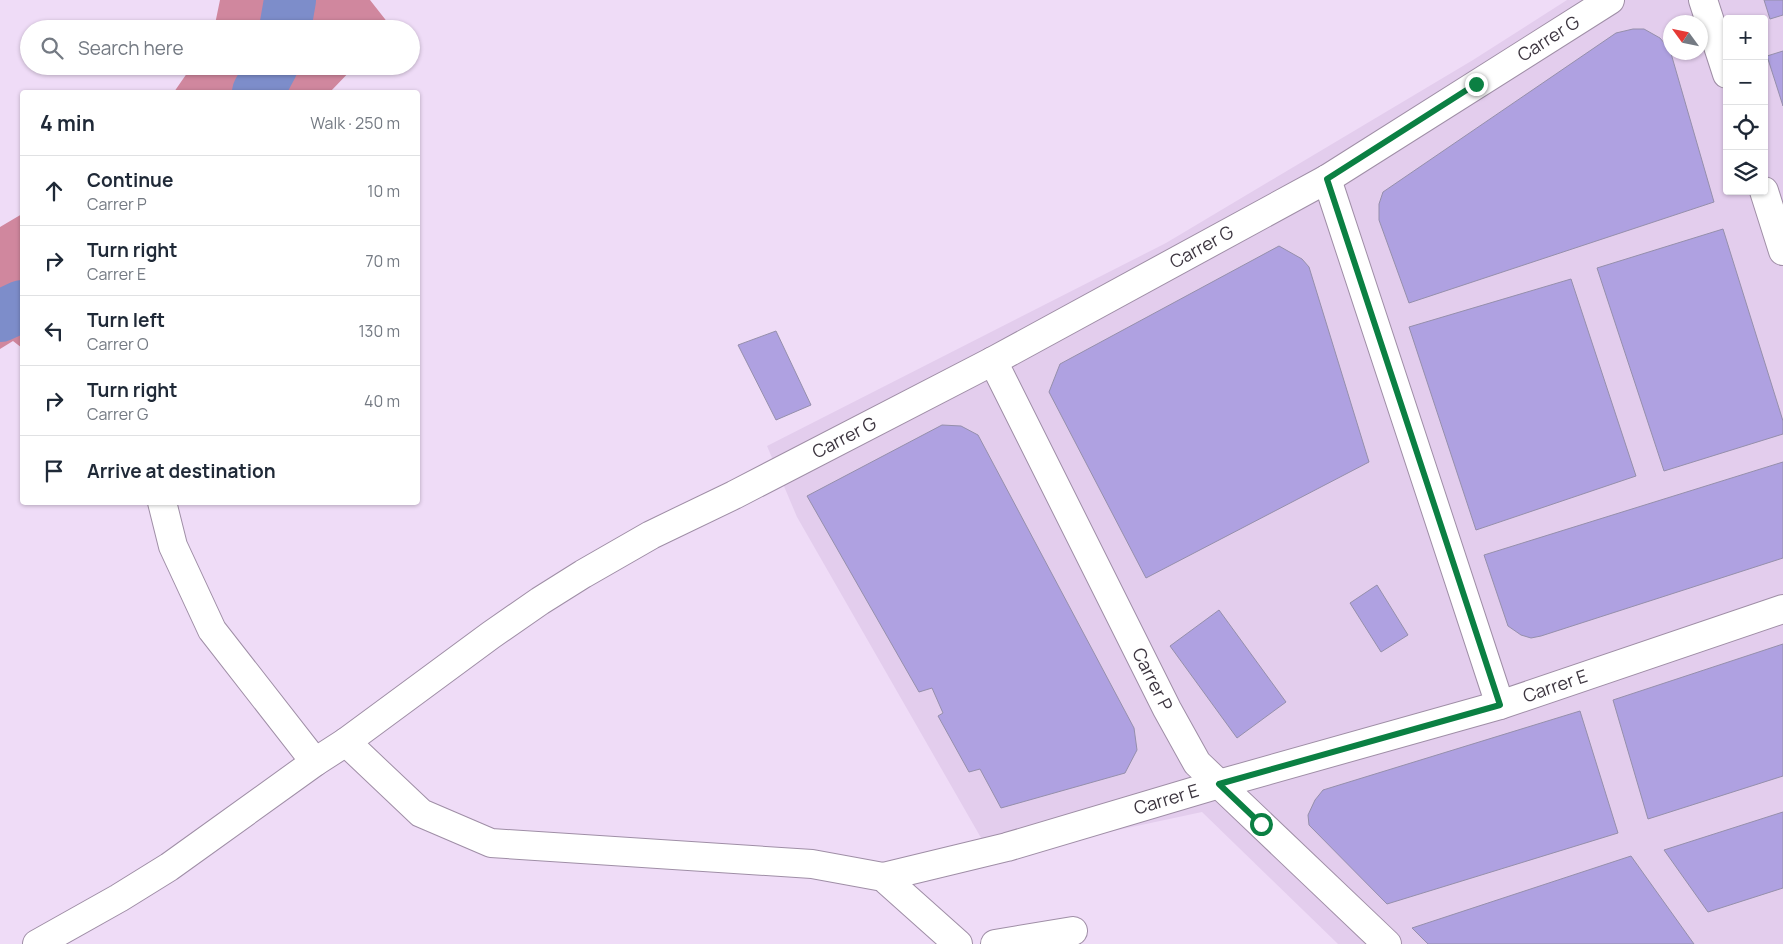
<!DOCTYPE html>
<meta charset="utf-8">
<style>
:root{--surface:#fff;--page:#f6f6f7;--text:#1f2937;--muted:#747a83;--line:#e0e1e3}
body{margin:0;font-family:Manrope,sans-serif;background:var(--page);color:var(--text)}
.controls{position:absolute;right:15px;top:15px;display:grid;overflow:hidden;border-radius:5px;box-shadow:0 1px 4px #0004}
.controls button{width:45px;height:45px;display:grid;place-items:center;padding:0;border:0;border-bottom:1px solid var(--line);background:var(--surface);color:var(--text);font:25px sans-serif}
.compass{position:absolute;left:1663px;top:15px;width:45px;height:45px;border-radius:50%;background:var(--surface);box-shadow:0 1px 4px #0004;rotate:303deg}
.stop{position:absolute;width:15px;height:15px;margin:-11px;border:4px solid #0b8043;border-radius:50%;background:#fff}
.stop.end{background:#0b8043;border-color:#fff;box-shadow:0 1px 5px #0008}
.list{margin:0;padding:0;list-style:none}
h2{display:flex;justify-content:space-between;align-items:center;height:65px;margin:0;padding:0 20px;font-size:21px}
h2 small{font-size:16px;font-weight:400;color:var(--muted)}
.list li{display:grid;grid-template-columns:32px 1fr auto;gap:15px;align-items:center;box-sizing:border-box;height:70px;padding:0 20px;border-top:1px solid var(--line)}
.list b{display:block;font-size:19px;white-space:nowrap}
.list p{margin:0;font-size:16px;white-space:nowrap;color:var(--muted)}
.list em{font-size:16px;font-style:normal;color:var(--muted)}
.icon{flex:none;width:28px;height:28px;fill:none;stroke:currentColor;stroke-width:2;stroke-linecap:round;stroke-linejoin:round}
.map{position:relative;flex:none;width:1783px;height:944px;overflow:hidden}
.search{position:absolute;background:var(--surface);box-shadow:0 1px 4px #0004;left:20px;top:20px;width:400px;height:55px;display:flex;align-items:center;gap:12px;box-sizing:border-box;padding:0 18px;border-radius:28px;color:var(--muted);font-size:19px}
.panel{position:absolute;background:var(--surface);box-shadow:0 1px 4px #0004;left:20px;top:90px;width:400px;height:415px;border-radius:5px}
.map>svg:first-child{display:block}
.built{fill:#e3cded;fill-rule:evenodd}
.forest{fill:#d0879e}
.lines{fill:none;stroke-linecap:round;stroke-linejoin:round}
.river{stroke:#7d8dca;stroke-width:52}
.building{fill:#afa1e1;stroke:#958fab}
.minor-casing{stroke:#9f8ea6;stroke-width:30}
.minor{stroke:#fff;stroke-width:28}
.route{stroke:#0b8043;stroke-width:6}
.labels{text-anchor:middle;stroke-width:4;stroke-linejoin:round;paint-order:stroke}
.street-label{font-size:18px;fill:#3d3640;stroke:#f8edfd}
</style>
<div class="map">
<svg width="1783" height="944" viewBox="0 0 1783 944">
<rect width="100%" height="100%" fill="#efdcf7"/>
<!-- built -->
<path class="built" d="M1567 0H1783V944H1338L1202 812 992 857 797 517 767 446 1166 243 1473 60ZM1727 19H1764V191H1727ZM1670 22H1700V52H1670Z"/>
<!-- forest -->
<path class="forest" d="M220 0H370L392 28 214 29Z
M192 66H355L330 92H174Z
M22 214V348L13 341 0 349V227Z"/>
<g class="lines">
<!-- river -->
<path class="river" d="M285 29 290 0
M258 92 272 66
M0 316 22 306"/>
</g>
<!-- building -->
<path class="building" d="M1764 0H1783V15L1770 19Z
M1633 29H1644L1660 38 1670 50 1714 202 1409 303 1379 220V204L1383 192 1616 33Z
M1783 51V106L1767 56Z
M1723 229 1783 421V434L1664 471 1597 268Z
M1279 246 1302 259 1309 267 1369 462 1146 578 1049 392 1060 364Z
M1571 279 1636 476 1476 530 1409 327Z
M776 331 811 405 776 420 738 345Z
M942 425 961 426 978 435 1134 728 1137 750 1125 773 1001 808 980 769 969 772 938 716 943 713 932 688 919 692 807 496Z
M1783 462V558L1541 636 1531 638 1521 635 1508 626 1484 555Z
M1377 585 1408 635 1381 652 1350 603Z
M1219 610 1286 702 1237 738 1170 646Z
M1783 644V776L1648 819 1613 700Z
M1580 711 1618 833 1387 904 1309 825 1308 815 1315 800 1323 790Z
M1783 812V888L1708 912 1664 850Z
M1631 856 1694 944H1428L1412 928Z"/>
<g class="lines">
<!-- minor casing -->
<g class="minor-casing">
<g id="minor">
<path d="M1703 0 1727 74"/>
<path d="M1327 179 1500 705"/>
<path d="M1764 191 1783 251"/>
<path id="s1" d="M993 361 1167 709 1197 763 1387 944"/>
<path d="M162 502 173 546 212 630 315 762"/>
<path d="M346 742 421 813 491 843 812 864 883 877 958 944"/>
<path id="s2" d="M883 877 1007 847 1219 784 1500 705 1783 609"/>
<path id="s3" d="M37 944 119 898 169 867 315 762 346 742 491 635 540 601 583 574 651 535 734 495 993 361 1327 179 1610 0"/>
<path d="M995 944 1073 931"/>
</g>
</g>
<!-- minor -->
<use href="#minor" class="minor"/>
</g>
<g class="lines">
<!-- route -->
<path class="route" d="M1261 824 1219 784 1500 705 1327 179 1476 84"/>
</g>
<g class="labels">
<!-- street labels -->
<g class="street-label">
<text dy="6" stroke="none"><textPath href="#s3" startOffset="1765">Carrer G</textPath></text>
<text dy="6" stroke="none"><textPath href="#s3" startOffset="1360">Carrer G</textPath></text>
<text dy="6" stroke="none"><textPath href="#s3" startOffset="955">Carrer G</textPath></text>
<text dy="6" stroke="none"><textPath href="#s1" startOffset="356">Carrer P</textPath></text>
<text dy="6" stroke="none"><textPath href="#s2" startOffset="699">Carrer E</textPath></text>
<text dy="6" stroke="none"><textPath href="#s2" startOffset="294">Carrer E</textPath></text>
</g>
</g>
</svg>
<div class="controls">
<button>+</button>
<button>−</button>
<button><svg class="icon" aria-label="locate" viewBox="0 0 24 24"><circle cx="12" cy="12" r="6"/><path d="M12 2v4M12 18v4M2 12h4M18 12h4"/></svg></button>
<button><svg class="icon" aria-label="layers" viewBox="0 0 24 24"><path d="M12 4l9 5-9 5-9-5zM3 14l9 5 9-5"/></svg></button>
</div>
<svg class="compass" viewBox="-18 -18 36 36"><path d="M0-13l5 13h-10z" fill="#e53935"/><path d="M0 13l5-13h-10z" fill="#747a83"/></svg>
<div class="stop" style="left:1261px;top:824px"></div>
<div class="stop end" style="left:1476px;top:84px"></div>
<div class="search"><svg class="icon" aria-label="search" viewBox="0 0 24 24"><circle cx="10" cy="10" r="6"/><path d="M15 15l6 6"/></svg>Search here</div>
<section class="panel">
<h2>4 min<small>Walk · 250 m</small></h2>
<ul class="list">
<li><svg class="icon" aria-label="ahead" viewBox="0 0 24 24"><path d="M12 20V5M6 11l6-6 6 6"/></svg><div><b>Continue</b><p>Carrer P</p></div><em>10 m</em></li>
<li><svg class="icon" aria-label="right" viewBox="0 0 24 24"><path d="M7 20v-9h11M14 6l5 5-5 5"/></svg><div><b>Turn right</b><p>Carrer E</p></div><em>70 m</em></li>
<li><svg class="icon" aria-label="left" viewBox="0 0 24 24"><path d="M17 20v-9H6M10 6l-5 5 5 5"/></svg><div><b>Turn left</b><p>Carrer O</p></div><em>130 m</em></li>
<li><svg class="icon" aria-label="right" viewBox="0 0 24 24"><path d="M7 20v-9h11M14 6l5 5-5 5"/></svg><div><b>Turn right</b><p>Carrer G</p></div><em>40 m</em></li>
<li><svg class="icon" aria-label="arrive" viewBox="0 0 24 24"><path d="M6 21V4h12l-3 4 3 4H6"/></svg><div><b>Arrive at destination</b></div></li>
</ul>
</section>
</div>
